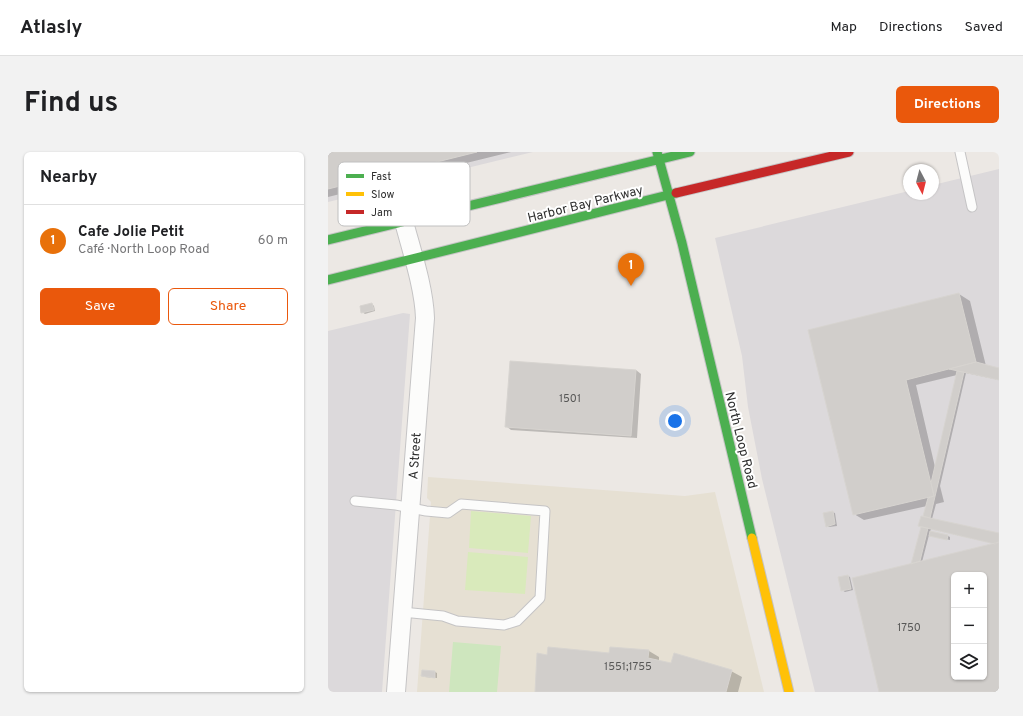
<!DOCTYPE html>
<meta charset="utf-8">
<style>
:root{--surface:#fff;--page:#f2f2f2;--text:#202124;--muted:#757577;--line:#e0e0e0;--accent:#ea580c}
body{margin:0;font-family:Overpass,sans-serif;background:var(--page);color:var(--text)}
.controls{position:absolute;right:12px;bottom:12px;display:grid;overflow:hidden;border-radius:6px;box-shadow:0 1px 3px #0004}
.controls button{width:36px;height:36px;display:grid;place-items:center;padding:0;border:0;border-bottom:1px solid var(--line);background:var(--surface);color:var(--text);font:20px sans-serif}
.compass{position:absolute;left:575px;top:12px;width:36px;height:36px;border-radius:50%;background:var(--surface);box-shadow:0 1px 3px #0004;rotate:173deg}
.you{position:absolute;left:347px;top:269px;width:14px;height:14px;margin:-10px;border:3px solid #fff;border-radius:50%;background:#1a73e8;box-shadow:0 0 0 6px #1a73e833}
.badge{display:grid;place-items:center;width:26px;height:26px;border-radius:50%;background:var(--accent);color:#fff;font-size:13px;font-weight:700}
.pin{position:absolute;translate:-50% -33px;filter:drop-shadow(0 1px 2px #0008)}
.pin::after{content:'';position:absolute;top:21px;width:14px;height:12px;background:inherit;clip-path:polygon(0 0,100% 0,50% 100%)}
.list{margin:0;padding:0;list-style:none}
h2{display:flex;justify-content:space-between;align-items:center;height:52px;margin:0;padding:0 16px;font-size:17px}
h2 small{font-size:13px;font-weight:400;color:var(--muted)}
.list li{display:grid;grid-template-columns:26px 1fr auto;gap:12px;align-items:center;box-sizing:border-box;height:72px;padding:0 16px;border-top:1px solid var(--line)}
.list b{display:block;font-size:15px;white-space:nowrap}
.list p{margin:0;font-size:13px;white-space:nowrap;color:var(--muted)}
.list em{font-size:13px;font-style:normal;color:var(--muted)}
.actions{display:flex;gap:8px;padding:12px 16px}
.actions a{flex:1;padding:9px 0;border:1px solid var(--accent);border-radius:6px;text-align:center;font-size:14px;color:var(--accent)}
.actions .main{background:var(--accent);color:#fff}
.icon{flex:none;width:22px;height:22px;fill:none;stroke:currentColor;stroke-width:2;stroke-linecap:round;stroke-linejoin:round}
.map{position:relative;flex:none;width:671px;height:540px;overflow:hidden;border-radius:6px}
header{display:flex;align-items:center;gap:24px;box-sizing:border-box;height:56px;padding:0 20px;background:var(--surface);border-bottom:1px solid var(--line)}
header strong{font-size:19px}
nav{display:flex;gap:22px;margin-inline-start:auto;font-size:14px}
.intro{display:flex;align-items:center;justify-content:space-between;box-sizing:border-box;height:96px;padding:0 24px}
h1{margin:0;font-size:28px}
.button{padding:10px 18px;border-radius:6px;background:var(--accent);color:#fff;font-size:14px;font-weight:700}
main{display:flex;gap:24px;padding:0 24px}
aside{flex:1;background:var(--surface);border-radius:6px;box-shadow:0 1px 3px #0004}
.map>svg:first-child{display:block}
.industrial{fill:#dcd9db;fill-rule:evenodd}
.education{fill:#e6e0d3}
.green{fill:#cee6be}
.pitch{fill:#d9eabb}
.shadow{fill:#0003;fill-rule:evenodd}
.building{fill:#d1cecb;stroke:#d7d4d0;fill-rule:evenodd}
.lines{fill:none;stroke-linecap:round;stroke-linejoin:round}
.lane-casing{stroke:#c5c4c5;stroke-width:11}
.street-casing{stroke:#c5c4c5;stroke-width:20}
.fast-casing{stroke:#c5c4c5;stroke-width:11}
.slow-casing{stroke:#c5c4c5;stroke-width:11}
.jam-casing{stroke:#c5c4c5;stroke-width:11}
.lane{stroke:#fcfcfb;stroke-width:9}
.street{stroke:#fcfcfb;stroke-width:18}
.fast{stroke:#4caf50;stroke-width:9}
.slow{stroke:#ffc107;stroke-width:9}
.jam{stroke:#c62828;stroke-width:9}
.labels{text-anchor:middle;stroke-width:4;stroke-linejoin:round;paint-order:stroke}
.number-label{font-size:11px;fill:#585857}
.street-label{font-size:13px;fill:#2e2e2e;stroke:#fff}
.key{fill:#fff;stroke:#c0c0c0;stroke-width:1}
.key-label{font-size:11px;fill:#2e2e2e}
</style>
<header>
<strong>Atlasly</strong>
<nav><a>Map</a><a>Directions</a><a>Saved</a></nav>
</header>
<div class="intro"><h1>Find us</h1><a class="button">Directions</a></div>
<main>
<aside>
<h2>Nearby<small></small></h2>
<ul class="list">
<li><span class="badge" style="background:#e8710a">1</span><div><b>Cafe Jolie Petit</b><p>Café · North Loop Road</p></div><em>60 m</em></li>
</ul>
<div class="actions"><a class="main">Save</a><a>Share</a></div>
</aside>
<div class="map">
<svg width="671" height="540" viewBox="0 0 671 540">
<rect width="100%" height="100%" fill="#ece8e4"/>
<!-- industrial -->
<path class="industrial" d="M0 0H205L0 50Z
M671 17V540H487L434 327 420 255 414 204 387 86 581 39V42H605V33ZM626 423H656V525H626Z
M75 161 82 162 54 540H0V179Z"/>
<!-- education -->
<path class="education" d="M100 325 357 344 387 340 436 540H89L103 350 99 346Z"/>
<!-- green -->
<path class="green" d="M125 490 173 494 169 540H121Z"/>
<!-- pitch -->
<path class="pitch" d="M143 359 203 364 200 401 141 396Z
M140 400 200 405 197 442 137 438Z"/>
<!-- shadow -->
<path class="shadow" d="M0 0H183L0 45Z
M631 142 642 149 658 214 671 217V228L638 221 612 334 616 350 608 352 604 367 671 382V540H552L599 354 536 368 526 362 481 178ZM629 223 607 315 588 233ZM603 377 668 392 594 410 601 383 604 384 622 388V385L620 384 602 380ZM626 423H656V525H626Z
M44 152 46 154 47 159 37 162 34 160Z
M308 218 313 222 309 286 183 278 178 274Z
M504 360 507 361 509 374 501 375 498 374Z
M520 424 522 425 525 438 517 440 514 438Z
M283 496 321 499 331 505V509L344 512 403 519 414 525 410 540H208L220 504 282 502Z
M95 519 107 520 109 521V526L97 525 94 524Z"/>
<!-- building -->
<path class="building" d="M0 0H149L0 37Z
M631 141 648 210 578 228 606 344 525 363 480 178Z
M44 151 46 158 33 161 32 154Z
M182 209 308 218 303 284 177 275Z
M648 210 671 216V228L621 217Z
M629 219 636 220 602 366 595 364 600 346 606 344 603 331Z
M505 359 507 372 498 375 495 361Z
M593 364 671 381V390L667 392 590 374Z
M593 375 600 376 592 409 583 412Z
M602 379 620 383 619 388 601 384Z
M671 390V540H551L524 426ZM626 423H656V525H626Z
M520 423 523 437 513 439 510 425Z
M220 495 281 501 282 495 321 498 320 506 343 511 346 501 404 518 398 540H207L209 501 219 503Z
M94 518 107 519V526L93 524Z"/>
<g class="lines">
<!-- lane casing -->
<g class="lane-casing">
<path id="lane" d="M632 0 644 55
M27 349 68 353 98 359 120 361 133 352 217 359 212 446 189 469 176 473 129 469 115 464 74 460"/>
</g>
<!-- street casing -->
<g class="street-casing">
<path id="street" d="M68 540 97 166C96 136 84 100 76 70"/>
</g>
<!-- fast casing -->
<g class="fast-casing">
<path id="fast" d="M329 0 354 91 424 386
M0 88 362 0
M0 128 348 41"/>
</g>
<!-- slow casing -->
<g class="slow-casing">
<path id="slow" d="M424 386 461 540"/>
</g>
<!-- jam casing -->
<g class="jam-casing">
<path id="jam" d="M348 41 521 0"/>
</g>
<!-- lane -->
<use href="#lane" class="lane"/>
<!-- street -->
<use href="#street" class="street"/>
<!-- fast -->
<use href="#fast" class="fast"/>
<!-- slow -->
<use href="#slow" class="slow"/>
<!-- jam -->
<use href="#jam" class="jam"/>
</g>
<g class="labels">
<!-- number labels -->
<g class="number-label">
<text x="242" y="250">1501</text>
<text x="581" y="479">1750</text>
<text x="300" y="518">1551;1755</text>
</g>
<!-- street labels -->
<g class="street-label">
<text transform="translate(257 51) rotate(-14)" y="5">Harbor Bay Parkway</text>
<text transform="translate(414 288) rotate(76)" y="5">North Loop Road</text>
<text transform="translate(86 304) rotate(-86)" y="5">A Street</text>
</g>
</g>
<!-- legend -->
<rect x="10" y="10" width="132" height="64" rx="6" class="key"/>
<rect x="18" y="22" width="18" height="4" fill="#4caf50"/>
<rect x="18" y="40" width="18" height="4" fill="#ffc107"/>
<rect x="18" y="58" width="18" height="4" fill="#c62828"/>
<g class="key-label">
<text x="43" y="28">Fast</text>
<text x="43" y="46">Slow</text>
<text x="43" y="64">Jam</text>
</g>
</svg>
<div class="controls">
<button>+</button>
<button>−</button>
<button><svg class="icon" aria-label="layers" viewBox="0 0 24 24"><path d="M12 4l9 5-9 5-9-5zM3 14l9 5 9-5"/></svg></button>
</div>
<svg class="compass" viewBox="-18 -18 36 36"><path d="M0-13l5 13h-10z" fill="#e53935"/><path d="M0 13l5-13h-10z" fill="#757577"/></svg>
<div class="you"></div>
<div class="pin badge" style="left:303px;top:134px;background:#e8710a">1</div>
</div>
</main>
